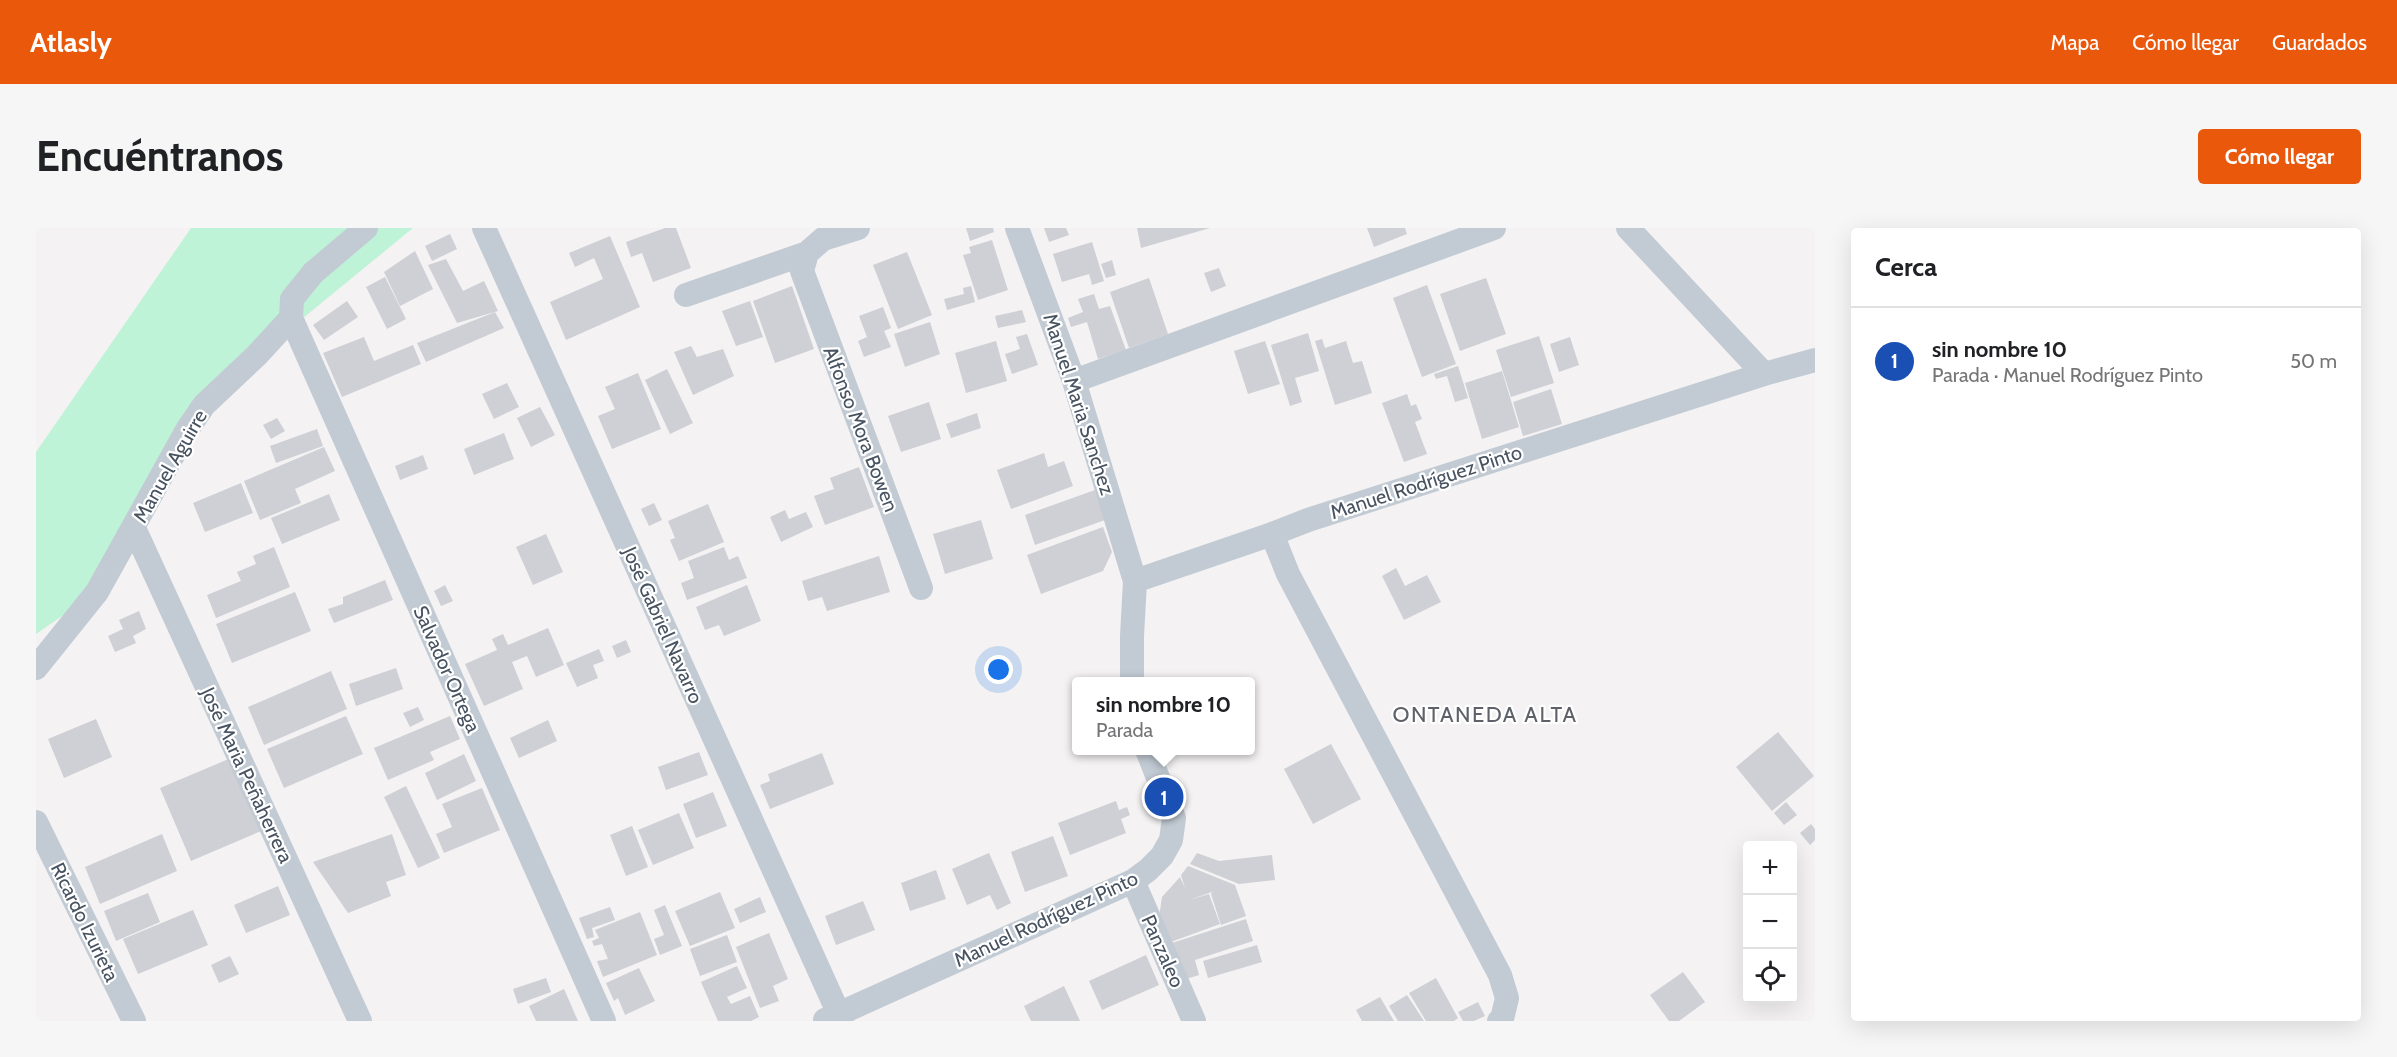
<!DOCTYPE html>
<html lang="es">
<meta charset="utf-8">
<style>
:root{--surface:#fff;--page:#f6f6f6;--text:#202124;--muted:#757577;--line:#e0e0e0;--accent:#ea580c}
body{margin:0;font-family:Cabin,sans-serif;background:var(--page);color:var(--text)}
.controls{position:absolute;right:18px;bottom:18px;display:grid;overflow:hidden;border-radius:6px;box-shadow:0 6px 24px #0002}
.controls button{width:54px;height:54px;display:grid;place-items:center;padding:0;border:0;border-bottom:2px solid var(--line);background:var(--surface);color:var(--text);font:30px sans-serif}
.you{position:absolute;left:963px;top:442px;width:21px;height:21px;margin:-15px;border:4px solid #fff;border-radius:50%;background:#1a73e8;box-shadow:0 0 0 9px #1a73e833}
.badge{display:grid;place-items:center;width:39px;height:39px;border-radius:50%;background:var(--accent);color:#fff;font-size:20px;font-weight:700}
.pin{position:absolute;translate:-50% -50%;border:3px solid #fff;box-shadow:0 2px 6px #0006}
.popup{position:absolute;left:1036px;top:449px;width:183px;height:78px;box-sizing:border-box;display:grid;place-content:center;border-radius:6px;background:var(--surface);filter:drop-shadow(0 2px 4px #0005);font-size:20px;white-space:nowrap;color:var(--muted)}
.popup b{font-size:22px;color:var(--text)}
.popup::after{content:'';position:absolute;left:50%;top:100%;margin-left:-12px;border:12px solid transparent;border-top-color:var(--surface)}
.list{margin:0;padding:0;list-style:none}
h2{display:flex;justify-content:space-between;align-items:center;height:78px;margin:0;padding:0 24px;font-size:26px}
h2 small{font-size:20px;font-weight:400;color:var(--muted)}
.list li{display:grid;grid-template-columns:39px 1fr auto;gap:18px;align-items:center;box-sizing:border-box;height:108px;padding:0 24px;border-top:2px solid var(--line)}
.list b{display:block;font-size:22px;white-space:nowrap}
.list p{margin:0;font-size:20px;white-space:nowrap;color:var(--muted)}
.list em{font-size:20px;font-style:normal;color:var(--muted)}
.icon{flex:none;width:33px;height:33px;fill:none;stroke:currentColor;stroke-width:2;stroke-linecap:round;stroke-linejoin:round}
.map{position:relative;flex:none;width:1779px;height:793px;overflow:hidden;border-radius:6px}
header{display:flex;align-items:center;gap:36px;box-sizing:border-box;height:84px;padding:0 30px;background:var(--accent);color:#fff}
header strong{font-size:28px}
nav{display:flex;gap:33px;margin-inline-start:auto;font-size:21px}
.intro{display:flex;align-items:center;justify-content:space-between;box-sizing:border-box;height:144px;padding:0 36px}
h1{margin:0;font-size:42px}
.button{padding:15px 27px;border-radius:6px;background:var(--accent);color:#fff;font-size:21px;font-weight:700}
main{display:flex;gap:36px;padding:0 36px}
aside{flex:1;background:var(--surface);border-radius:6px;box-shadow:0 6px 24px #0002}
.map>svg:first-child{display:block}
.green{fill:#bff3d7}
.building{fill:#ced0d6}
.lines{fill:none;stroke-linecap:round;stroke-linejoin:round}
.minor{stroke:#c2cbd4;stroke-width:24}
.labels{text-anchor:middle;stroke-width:4.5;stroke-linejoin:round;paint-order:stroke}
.street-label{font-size:20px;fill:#485361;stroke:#fff}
.quarter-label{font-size:22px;letter-spacing:1.5px;fill:#5e6167;stroke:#fff}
</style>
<header>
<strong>Atlasly</strong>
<nav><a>Mapa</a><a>Cómo llegar</a><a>Guardados</a></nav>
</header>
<div class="intro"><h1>Encuéntranos</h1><a class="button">Cómo llegar</a></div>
<main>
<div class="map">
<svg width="1779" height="793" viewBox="0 0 1779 793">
<rect width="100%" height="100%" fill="#f4f2f2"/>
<!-- green -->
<path class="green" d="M155 0H377L166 173 52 370 0 406V224Z"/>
<!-- building -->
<path class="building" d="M629 0H640L655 40 617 54 606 25 595 29 590 14Z
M930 0H957L958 4 934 13Z
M1008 0H1030L1033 7 1013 14Z
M1101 0H1174L1105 20Z
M1331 0H1369L1371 6 1338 19Z
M414 6 421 21 396 33 389 18Z
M574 8 604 79 530 112 514 74 567 51 558 30 539 39 533 25Z
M956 12 972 62 942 72 927 27 935 25 933 19Z
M1056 14 1068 53 1056 57 1053 46 1026 54 1017 26Z
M379 23 397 61 364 78 348 44Z
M871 24 896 87 862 101 837 37Z
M410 31 427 63 448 53 462 83 421 95 392 37Z
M1076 32 1080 47 1070 50 1065 36Z
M1183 40 1190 58 1175 64 1168 45Z
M349 49 370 91 351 101 330 59Z
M1113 50 1132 106 1093 120 1074 64Z
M1450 50 1470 106 1424 123 1404 66Z
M1391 57 1420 136 1386 149 1357 70Z
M756 58 778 121 739 135 717 73Z
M935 58 939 74 911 82 908 71 928 66 927 60Z
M1058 66 1063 81 1074 78 1090 122 1062 131 1051 94 1035 99 1032 90 1047 84 1042 71Z
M311 73 322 89 288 112 277 97Z
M714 73 727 109 700 118 686 83Z
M847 79 855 100 848 103 855 119 828 129 822 113 831 109 823 88Z
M986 82 990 94 962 100 959 88Z
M459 84 468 100 390 134 381 115Z
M894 94 904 126 869 139 858 106Z
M1272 105 1283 143 1259 150 1266 174 1254 178 1235 117Z
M991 106 1002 137 976 146 969 126 984 121 980 109Z
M1503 108 1518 155 1475 169 1460 122Z
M328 109 338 133 377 117 385 136 306 169 287 125Z
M1534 109 1543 137 1523 144 1514 116Z
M1286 111 1289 120 1310 113 1317 135 1326 133 1336 165 1299 177 1279 113Z
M960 113 971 153 930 165 919 125Z
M1229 113 1244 156 1212 166 1198 123Z
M655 118 661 129 687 121 698 148 657 167 638 124Z
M1422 138 1432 170 1419 174 1411 148 1400 151 1398 146Z
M631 141 657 195 634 206 609 152Z
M1466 143 1483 199 1446 211 1429 155Z
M602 145 625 201 576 221 562 188 579 181 569 159Z
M471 155 483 179 458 191 446 166Z
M1515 161 1526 196 1487 208 1477 174Z
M1371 166 1375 178 1380 176 1386 191 1379 194 1391 226 1368 234 1346 175Z
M893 174 905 211 865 224 852 188Z
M504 179 519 207 495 219 481 190Z
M941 185 945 200 915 210 910 196Z
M241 190 249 203 235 211 227 197Z
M281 201 287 218 240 235 234 218Z
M468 205 478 231 438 247 428 221Z
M288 219 299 243 259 261 265 275 224 292 208 253Z
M1008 225 1012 239 1028 233 1037 258 975 281 961 242Z
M387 227 392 241 364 252 359 238Z
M823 239 838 279 789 297 778 268 798 261 794 250Z
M205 255 217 285 169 304 157 275Z
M1059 262 1069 292 999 317 989 287Z
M293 266 304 292 246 316 235 290Z
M618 275 626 292 613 298 605 281Z
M672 276 688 314 643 333 634 312 639 310 632 293Z
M749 282 753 291 770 284 777 299 745 314 734 289Z
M945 292 957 331 909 346 897 306Z
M1067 299 1076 324 1067 343 1005 366 991 327Z
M510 306 527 344 497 357 480 319Z
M238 319 254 359 180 390 171 367 205 353 201 344 220 336 217 328Z
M688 319 693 332 702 328 711 350 651 372 645 355 658 350 652 333Z
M843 328 854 364 791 383 786 369 772 373 766 353Z
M1360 340 1369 358 1391 347 1405 374 1368 392 1346 348Z
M349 352 357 372 298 395 292 381 307 376V369Z
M409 357 417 373 405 378 398 363Z
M711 357 725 393 688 408 683 397 669 402 660 379Z
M259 364 275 403 196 435 180 396Z
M103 383 110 401 97 408 100 415 79 424 72 408 87 401 83 392Z
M512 400 528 437 500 449 491 428 476 434 487 461 448 478 429 436 461 422 456 411 467 406 472 417Z
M590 412 595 424 581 430 576 418Z
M563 421 568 433 557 437 562 450 541 459 530 435Z
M360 440 367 461 320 478 313 456Z
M295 443 311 481 228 517 212 479Z
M382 479 388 492 374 499 367 485Z
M310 488 327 526 248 560 231 521Z
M414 488 424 511 394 524 398 532 352 552 338 520Z
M60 491 76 529 28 550 12 511Z
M512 492 521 513 483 530 474 510Z
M1742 504 1778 548 1736 583 1700 539Z
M1295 516 1325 571 1277 596 1248 541Z
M663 524 672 547 630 562 622 539Z
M786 525 798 556 734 581 724 557 734 553 732 546Z
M428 526 440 553 401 572 389 545Z
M195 530 225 603 155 633 124 560Z
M370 558 404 630 382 640 348 569Z
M446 560 464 602 408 625 400 606 416 599 406 576Z
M677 564 691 598 660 610 647 576Z
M1080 573 1083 582 1091 579 1094 587 1085 591 1090 605 1034 627 1022 595Z
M1750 574 1761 587 1748 597 1738 585Z
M643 585 658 620 617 637 602 602Z
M1775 596 1779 601V612L1774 617 1764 605Z
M596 598 612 639 590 648 574 607Z
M126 606 141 643 64 676 49 639Z
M356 606 370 647 350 654 355 668 312 685 277 634Z
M1017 608 1032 648 989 664 975 624Z
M953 625 975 675 961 682 954 667 931 677 916 641Z
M1161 625 1183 633 1236 627 1239 652 1203 656 1154 636Z
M1152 638 1199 657 1210 688 1185 697 1175 666 1176 664 1153 672 1173 666 1184 696 1132 715 1123 689 1126 669 1144 649 1149 660 1145 647Z
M900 642 910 671 874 683 865 655Z
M242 658 254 687 210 705 198 677Z
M684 664 699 700 654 718 639 683Z
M112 665 124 694 80 713 68 683Z
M724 669 730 684 704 695 698 681Z
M827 673 839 702 800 717 789 688Z
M629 677 646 718 624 727 618 711 628 707 618 682Z
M574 679 579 692 556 700 558 709 551 711 543 690Z
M157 682 172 717 102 746 87 711Z
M604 684 621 727 567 749 561 733 572 731 566 716 558 718 556 713 563 710 559 702Z
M1210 691 1217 713 1159 732 1163 747 1147 752 1136 715Z
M733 705 752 751 737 758 743 773 724 780 700 719Z
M691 707 701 734 664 748 654 721Z
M1221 717 1226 734 1172 750 1167 733Z
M1110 727 1123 757 1066 782 1053 753Z
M194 728 203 746 183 755 175 737Z
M701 738 711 760 691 769 695 776 714 768 723 789 715 793H682L665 754Z
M603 740 619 773 589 787 582 770 578 773 570 755Z
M1647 744 1669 774 1643 793H1633L1614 767Z
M510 750 515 764 482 776 477 761Z
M1400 750 1422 790 1418 793H1390L1373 765Z
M1028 758 1044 793H995L988 778Z
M528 761 542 793H500L493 778Z
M1371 767 1388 793H1362L1353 778Z
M1344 769 1358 793H1326L1320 782Z
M1442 774 1449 788 1438 793H1427L1422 784Z"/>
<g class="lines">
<!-- minor -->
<path class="minor" d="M448 0 806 793
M822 0 787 11 771 25 766 43 885 360
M981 0 1038 153 1099 353
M1592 0 1728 146
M650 67 771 25
M255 90 568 793
M1038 153 1458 0
M98 300 324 793
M1236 306 1252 346 1464 747 1471 770 1466 791 1463 793
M0 440 61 364 151 202 168 177 220 128 255 90 256 71 277 45 330 0
M1096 454V408L1099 353 1236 306 1272 292 1728 146 1779 132
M0 594 98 793
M1097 653 1158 793
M789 792 1097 653 1112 642 1126 628 1135 612 1138 590 1111 522"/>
</g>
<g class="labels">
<!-- street labels -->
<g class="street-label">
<text transform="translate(1043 176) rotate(72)" y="7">Manuel Maria Sanchez</text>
<text transform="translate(825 201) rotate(69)" y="7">Alfonso Mora Bowen</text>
<text transform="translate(134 238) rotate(-60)" y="7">Manuel Aguirre</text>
<text transform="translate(1390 254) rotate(-18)" y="7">Manuel Rodríguez Pinto</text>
<text transform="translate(627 397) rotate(66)" y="7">José Gabriel Navarro</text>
<text transform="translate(411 441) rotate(66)" y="7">Salvador Ortega</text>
<text transform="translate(211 547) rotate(65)" y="7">José Maria Peñaherrera</text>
<text transform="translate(1010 691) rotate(-25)" y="7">Manuel Rodríguez Pinto</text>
<text transform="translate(49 694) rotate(64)" y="7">Ricardo Izurieta</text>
<text transform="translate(1127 723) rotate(66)" y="7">Panzaleo</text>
</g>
<!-- quarter labels -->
<g class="quarter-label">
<text x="1449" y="494">ONTANEDA ALTA</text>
</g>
</g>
</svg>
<div class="controls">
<button>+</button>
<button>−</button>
<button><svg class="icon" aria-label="locate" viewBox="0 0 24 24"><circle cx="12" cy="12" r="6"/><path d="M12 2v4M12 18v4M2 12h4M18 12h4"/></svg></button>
</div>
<div class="you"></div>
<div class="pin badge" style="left:1128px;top:569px;background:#1a4fb4">1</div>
<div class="popup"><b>sin nombre 10</b>Parada</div>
</div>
<aside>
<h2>Cerca<small></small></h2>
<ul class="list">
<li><span class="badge" style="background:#1a4fb4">1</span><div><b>sin nombre 10</b><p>Parada · Manuel Rodríguez Pinto</p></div><em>50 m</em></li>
</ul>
</aside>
</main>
